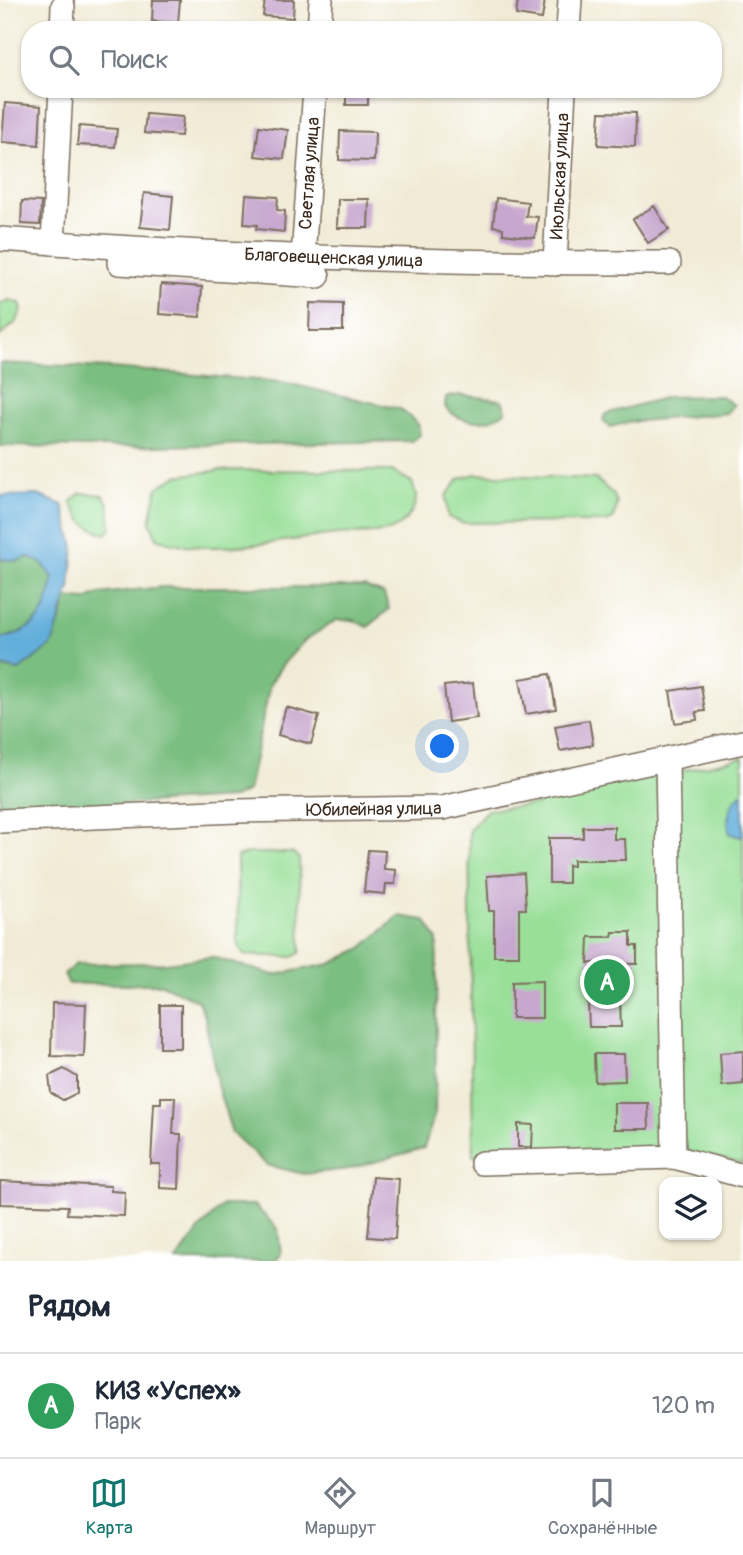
<!DOCTYPE html>
<html lang="ru">
<meta charset="utf-8">
<style>
:root{--surface:#fff;--page:#f2f2f3;--text:#1f2937;--muted:#747a83;--line:#e0e1e3;--accent:#0f766e}
body{margin:0;font-family:Pangolin,sans-serif;background:var(--page);color:var(--text)}
.controls{position:absolute;right:21px;bottom:21px;display:grid;overflow:hidden;border-radius:14px;box-shadow:0 2px 5px #0004}
.controls button{width:63px;height:63px;display:grid;place-items:center;padding:0;border:0;border-bottom:2px solid var(--line);background:var(--surface);color:var(--text);font:35px sans-serif}
.you{position:absolute;left:443px;top:747px;width:24px;height:24px;margin:-18px;border:5px solid #fff;border-radius:50%;background:#1a73e8;box-shadow:0 0 0 10px #1a73e833}
.badge{display:grid;place-items:center;width:46px;height:46px;border-radius:50%;background:var(--accent);color:#fff;font-size:23px;font-weight:700}
.pin{position:absolute;translate:-50% -50%;border:4px solid #fff;box-shadow:0 2px 7px #0006}
.list{margin:0;padding:0;list-style:none}
h2{display:flex;justify-content:space-between;align-items:center;height:91px;margin:0;padding:0 28px;font-size:30px}
h2 small{font-size:23px;font-weight:400;color:var(--muted)}
.list li{display:grid;grid-template-columns:46px 1fr auto;gap:21px;align-items:center;box-sizing:border-box;height:105px;padding:0 28px;border-top:2px solid var(--line)}
.list b{display:block;font-size:26px;white-space:nowrap}
.list p{margin:0;font-size:23px;white-space:nowrap;color:var(--muted)}
.list em{font-size:23px;font-style:normal;color:var(--muted)}
.icon{flex:none;width:38px;height:38px;fill:none;stroke:currentColor;stroke-width:2;stroke-linecap:round;stroke-linejoin:round}
.map{position:relative;flex:none;width:743px;height:1261px;overflow:hidden}
.search{position:absolute;background:var(--surface);box-shadow:0 2px 5px #0004;left:21px;right:21px;top:21px;height:77px;display:flex;align-items:center;gap:18px;box-sizing:border-box;padding:0 24px;border-radius:28px;color:var(--muted);font-size:26px}
.sheet{height:196px;background:var(--surface)}
nav{display:flex;justify-content:space-around;align-items:center;box-sizing:border-box;height:98px;border-top:2px solid var(--line);background:var(--surface);font-size:19px;color:var(--muted)}
nav a{display:grid;justify-items:center;gap:4px}
nav .on{color:var(--accent)}
.map>svg:first-child{display:block}
.green{fill:#99df98;stroke:#6a845b;stroke-width:2}
.forest{fill:#7abe80;stroke:#5a744f;stroke-width:2}
.water{fill:#64afdc;stroke:#506c7d;stroke-width:2}
.building{fill:#c8a7cf}
.lines{fill:none;stroke-linecap:round;stroke-linejoin:round}
.minor-casing{stroke:#7b6e5e;stroke-width:26}
.minor{stroke:#fff;stroke-width:23}
.labels{text-anchor:middle;stroke-width:6;stroke-linejoin:round;paint-order:stroke}
.street-label{font-size:18px;fill:#3b2a1e;stroke:#fff}
</style>
<div class="map">
<svg width="743" height="1261" viewBox="0 0 743 1261">
<rect width="100%" height="100%" fill="#fff"/>
<filter id="ink" filterUnits="userSpaceOnUse"><feTurbulence type="fractalNoise" baseFrequency=".0143" numOctaves="2"/><feDisplacementMap in="SourceGraphic" scale="14" xChannelSelector="R" yChannelSelector="G"/><feConvolveMatrix kernelMatrix="1 2 1 2 8 2 1 2 1" color-interpolation-filters="sRGB"/></filter>
<filter id="wash" filterUnits="userSpaceOnUse"><feTurbulence type="fractalNoise" baseFrequency=".00686" numOctaves="4" result="noise"/><feDisplacementMap in="SourceGraphic" scale="28" xChannelSelector="R" yChannelSelector="G"/><feGaussianBlur stdDeviation="1.57" result="paint"/><feColorMatrix in="noise" values="0 0 0 0 0 0 0 0 0 0 0 0 0 0 0 0 0 1.4 0 .05"/><feComposite in="paint" operator="in"/></filter>
<g filter="url(#wash)">
<rect width="100%" height="100%" fill="#f1ebd5"/>
<!-- green -->
<path class="green" d="M9 300 20 303 22 310 16 322 0 336V304Z
M222 470 392 471 412 482C413 486 416 493 416 497 416 510 403 526 391 530 379 535 352 533 338 534 286 539 206 558 157 538L150 522 157 488 176 476Z
M475 474 596 479 614 495 617 504 614 518 607 522 462 523 448 517 446 496 459 479Z
M80 493 103 495 109 505 111 528 106 534C85 527 81 522 71 502Z
M743 757V1164L666 1147 473 1156 469 830 487 810 538 804 539 795 660 776Z
M248 853H292L299 858 301 952 293 957 245 955 238 945 237 857Z"/>
<!-- forest -->
<path class="forest" d="M0 363 111 368 282 382 400 409 418 424 420 435 412 441 103 447 0 446Z
M461 395 502 400 506 411C488 426 460 424 445 407L446 397Z
M721 396 734 405 727 413 630 422 610 427 603 420 605 414 667 397Z
M28 557 42 563 53 578C48 607 45 621 17 634 10 636 7 639 0 638V559L17 561Z
M163 587H365L384 594 389 609 368 627 353 620H337L305 640 282 665 270 684 248 791 233 798 0 811V666L19 670 60 622 67 598 86 600 99 594Z
M399 916 425 920 437 939 435 1113 424 1148 349 1169 304 1174 267 1165 232 1133 218 1088 205 1017 198 1001 162 984H69L64 975 76 964 166 963 212 957 274 975 330 964 362 948Z
M223 1205H254L278 1229 281 1254 274 1261H176L200 1229Z"/>
<!-- water -->
<path class="water" d="M38 495 63 505 74 547 70 588 52 645 19 670 0 666V638C7 639 10 636 17 634 45 621 48 607 53 578L42 563 28 557 17 561 0 559V496Z
M743 792V836L740 837 730 834C725 819 730 802 743 792Z"/>
<g id="blocks">
<!-- building -->
<path class="building" d="M153 0H180L178 23 152 21Z
M265 0H294L293 18 263 16Z
M518 0H545L542 19 516 15Z
M346 89H368V105H346Z
M5 103 41 106 39 145 2 142Z
M600 112 636 113 635 147 598 145Z
M146 114 183 117 181 136 144 133Z
M79 126 117 129 115 147 77 145Z
M259 126 288 130 284 159 255 156Z
M340 131 375 132 374 161 339 160Z
M144 193 173 196 170 230 140 227Z
M246 195 278 197 277 210 285 211 284 232 256 229 257 225 244 224Z
M496 198 528 202 526 216 538 217 535 238 503 234V228L493 226Z
M338 199H369L368 228H337Z
M22 201 41 202 40 225 21 224Z
M654 206 669 230 648 243 633 219Z
M161 284 202 287 200 317 159 314Z
M310 303 343 304V331H309Z
M550 674 556 709 526 714 520 679Z
M473 683 477 718 448 722 444 686Z
M701 686 705 711 696 712 697 720 675 723 670 691Z
M286 707 319 716 311 744 278 735Z
M589 720 593 745 560 751 555 726Z
M583 827H614V839H625L626 860H573V866L568 865V883H549V838H583Z
M368 850 385 851 384 869 396 870 395 884H386L385 894 364 892Z
M524 873 526 909H519V956H494V911H489L487 876Z
M613 932H631V946H637V964L588 963 589 937H612Z
M542 981V1018H512V982Z
M620 1000 621 1027H589L588 1001Z
M52 1003 86 1004 84 1057 51 1056Z
M160 1005H181V1048H160Z
M743 1051V1084L722 1086 720 1053Z
M594 1054H624L625 1081 595 1082Z
M64 1069 77 1077V1093L63 1100 51 1093 49 1076Z
M161 1097H175L173 1134H181L179 1189 160 1188V1164H151L154 1103H161Z
M614 1103H648L649 1129H614Z
M518 1124 533 1125 532 1147H518Z
M373 1177 399 1179 395 1239 368 1237Z
M0 1181 111 1186V1191L125 1192 124 1216 67 1214 68 1206 0 1204Z"/>
</g>
</g>
<g filter="url(#ink)">
<use href="#blocks" fill-opacity="0" stroke="#7b6e5e" stroke-width="2"/>
<g class="lines">
<!-- minor casing -->
<g class="minor-casing">
<g id="minor">
<path d="M62 30 63 6"/>
<path d="M319 30 321 0"/>
<path d="M568 30 570 0"/>
<path id="s1" d="M0 239C223 256 446 264 669 263"/>
<path d="M53 243 61 89"/>
<path id="s2" d="M303 257 315 89"/>
<path d="M119 263 318 276"/>
<path id="s3" d="M555 264 564 89"/>
<path id="s4" d="M0 821 237 811 442 808 743 742"/>
<path d="M674 1157 743 1176"/>
<path d="M482 1163 674 1157 667 759"/>
</g>
</g>
<!-- minor -->
<use href="#minor" class="minor"/>
</g>
</g>
<g class="labels">
<!-- street labels -->
<g class="street-label">
<text dy="6" stroke="none"><textPath href="#s2" startOffset="84">Светлая улица</textPath></text>
<text dy="6" stroke="none"><textPath href="#s3" startOffset="88">Июльская улица</textPath></text>
<text dy="6" stroke="none"><textPath href="#s1" startOffset="334">Благовещенская улица</textPath></text>
<text dy="6" stroke="none"><textPath href="#s4" startOffset="374">Юбилейная улица</textPath></text>
</g>
</g>
</svg>
<div class="controls">
<button><svg class="icon" aria-label="layers" viewBox="0 0 24 24"><path d="M12 4l9 5-9 5-9-5zM3 14l9 5 9-5"/></svg></button>
</div>
<div class="you"></div>
<div class="pin badge" style="left:607px;top:982px;background:#2e9e5b">A</div>
<div class="search"><svg class="icon" aria-label="search" viewBox="0 0 24 24"><circle cx="10" cy="10" r="6"/><path d="M15 15l6 6"/></svg>Поиск</div>
</div>
<section class="sheet">
<h2>Рядом<small></small></h2>
<ul class="list">
<li><span class="badge" style="background:#2e9e5b">A</span><div><b>КИЗ «Успех»</b><p>Парк</p></div><em>120 m</em></li>
</ul>
</section>
<nav>
<a class="on"><svg class="icon" aria-label="map" viewBox="0 0 24 24"><path d="M3 6l6-2 6 2 6-2v14l-6 2-6-2-6 2zM9 4v14M15 6v14"/></svg>Карта</a>
<a><svg class="icon" aria-label="directions" viewBox="0 0 24 24"><path d="M12 3l9 9-9 9-9-9zM9 14v-3h6M13 9l2 2-2 2"/></svg>Маршрут</a>
<a><svg class="icon" aria-label="saved" viewBox="0 0 24 24"><path d="M7 4h10v16l-5-4-5 4z"/></svg>Сохранённые</a>
</nav>
